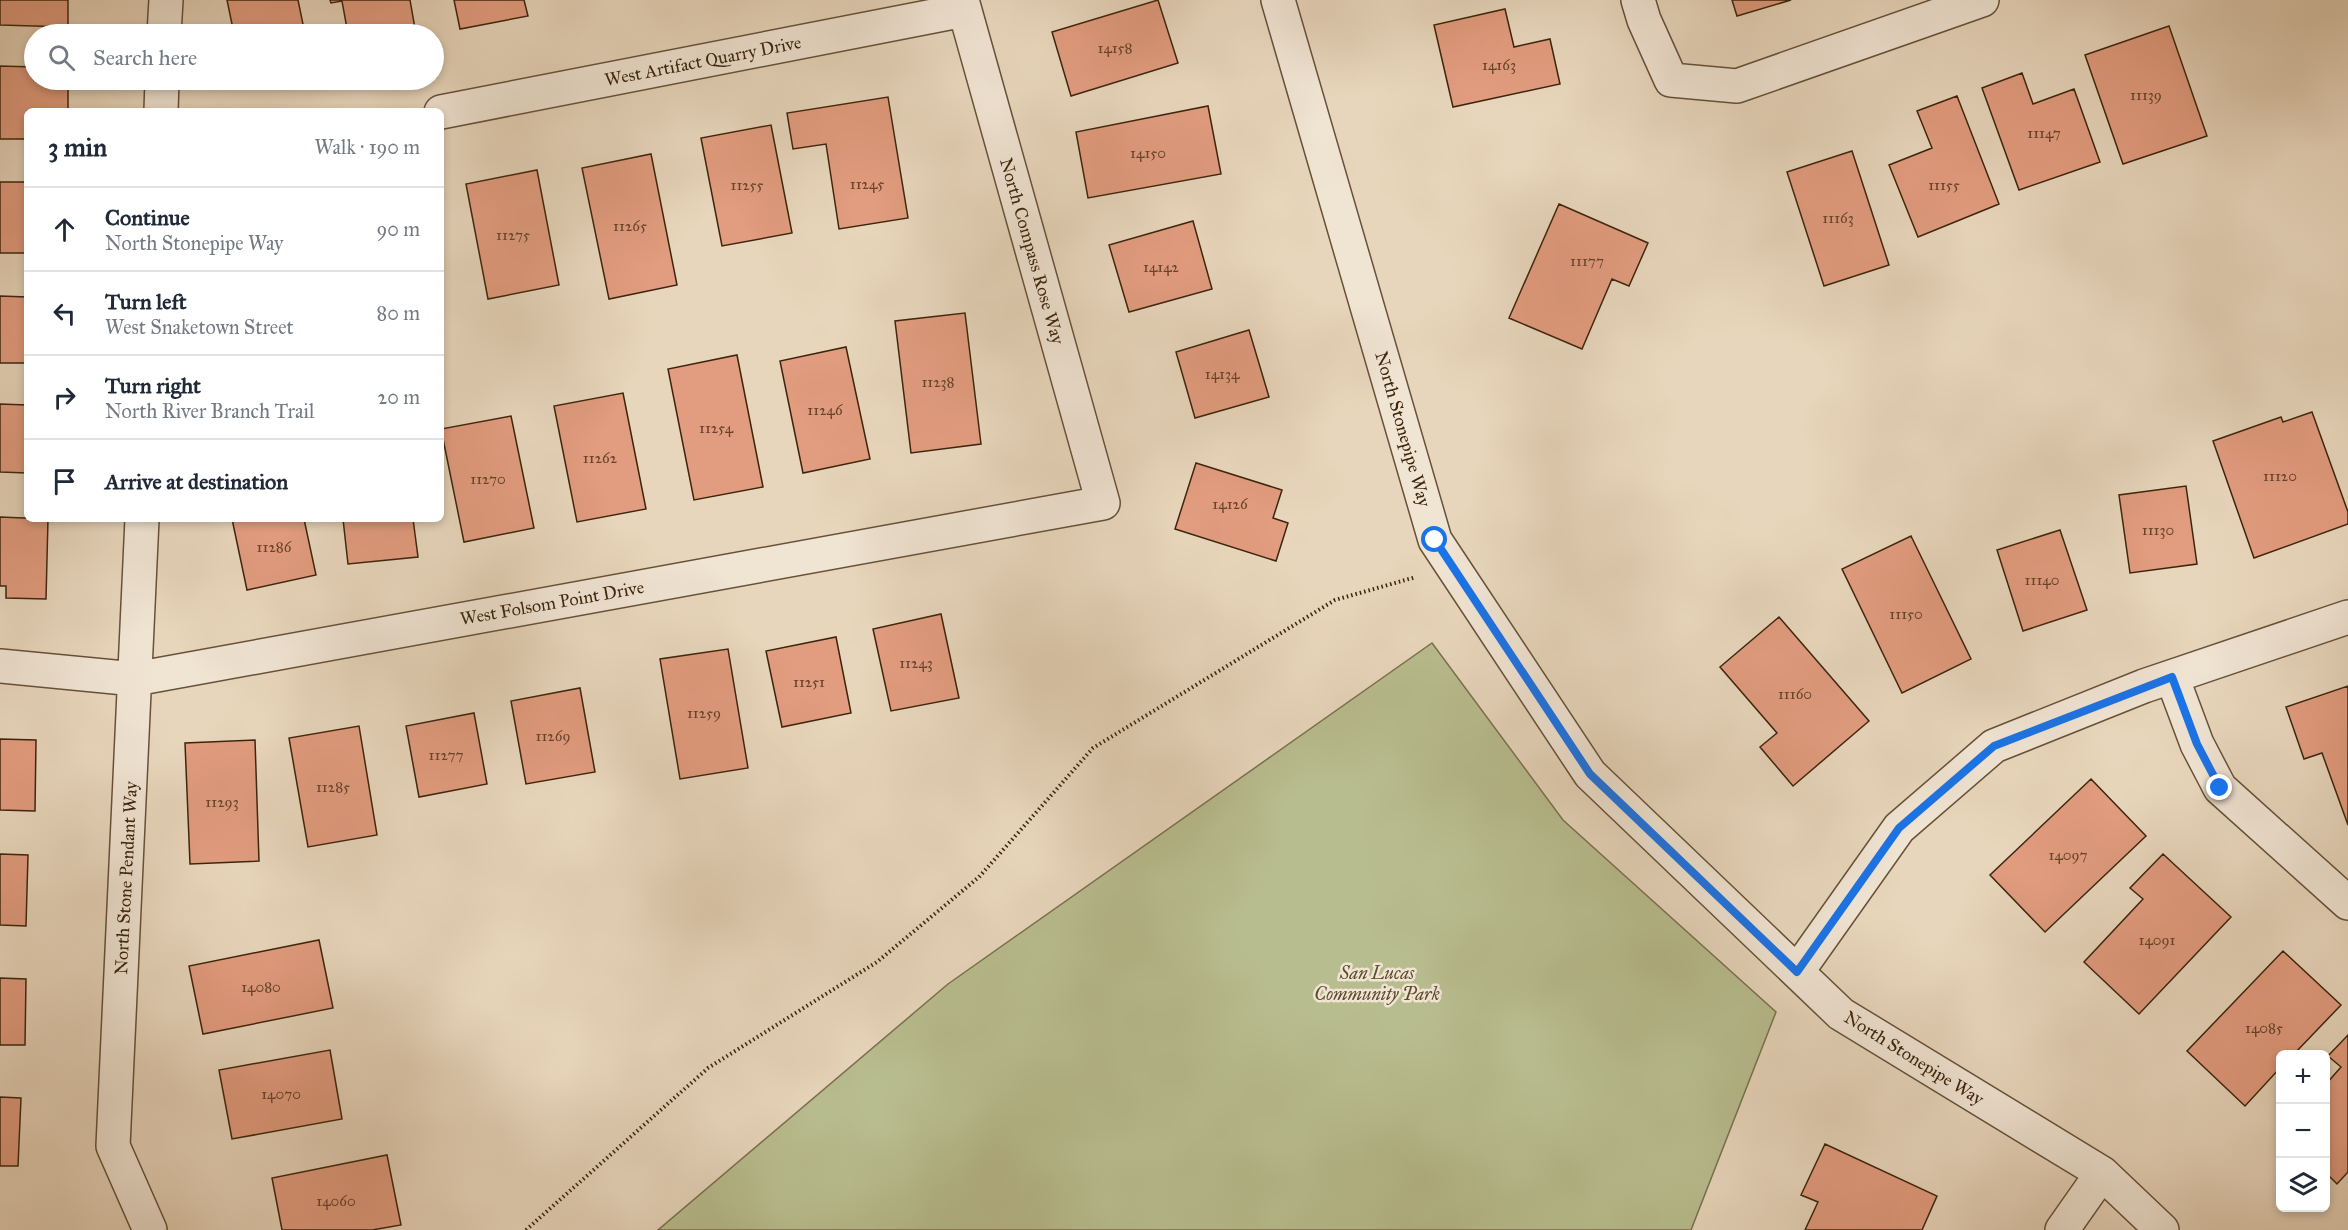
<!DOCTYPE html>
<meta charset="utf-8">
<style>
:root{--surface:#fff;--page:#f2f2f3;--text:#1f2937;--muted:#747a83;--line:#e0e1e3}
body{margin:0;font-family:"IM FELL Great Primer",serif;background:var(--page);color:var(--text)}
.controls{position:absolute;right:18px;bottom:18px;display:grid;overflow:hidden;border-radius:9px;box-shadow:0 3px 9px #0003}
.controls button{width:54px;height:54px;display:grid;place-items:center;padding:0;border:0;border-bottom:2px solid var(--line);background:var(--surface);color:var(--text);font:30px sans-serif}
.stop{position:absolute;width:18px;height:18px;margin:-14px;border:4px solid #1a73e8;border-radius:50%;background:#fff}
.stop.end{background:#1a73e8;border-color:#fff;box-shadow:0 2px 6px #0008}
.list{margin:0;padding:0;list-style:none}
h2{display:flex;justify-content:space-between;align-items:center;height:78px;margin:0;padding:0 24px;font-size:26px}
h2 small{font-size:20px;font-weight:400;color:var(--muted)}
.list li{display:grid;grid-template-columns:39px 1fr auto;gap:18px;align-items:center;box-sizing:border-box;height:84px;padding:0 24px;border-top:2px solid var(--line)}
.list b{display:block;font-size:22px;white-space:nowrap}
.list p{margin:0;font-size:20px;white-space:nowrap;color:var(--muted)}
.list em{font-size:20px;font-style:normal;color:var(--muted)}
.icon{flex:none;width:33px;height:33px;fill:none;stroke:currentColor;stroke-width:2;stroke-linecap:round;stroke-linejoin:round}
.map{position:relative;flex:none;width:2348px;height:1230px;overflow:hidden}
.search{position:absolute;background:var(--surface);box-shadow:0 3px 9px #0003;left:24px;top:24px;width:420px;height:66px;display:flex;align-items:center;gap:15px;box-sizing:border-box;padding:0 21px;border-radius:33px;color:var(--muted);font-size:22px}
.panel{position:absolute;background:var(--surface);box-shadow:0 3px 9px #0003;left:24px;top:108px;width:420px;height:414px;border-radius:9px}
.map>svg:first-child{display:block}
.green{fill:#b8bd8f;stroke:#7a714e;stroke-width:1.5}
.building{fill:#e29c7f;stroke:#3c250d;stroke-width:1.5}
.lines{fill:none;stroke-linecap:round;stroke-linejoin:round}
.street-casing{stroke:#675139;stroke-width:36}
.path{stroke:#3c250d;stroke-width:4;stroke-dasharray:1.5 3;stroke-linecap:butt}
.street{stroke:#f0e4d3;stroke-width:33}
.route{stroke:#1a73e8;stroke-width:8}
.labels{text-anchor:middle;stroke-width:5;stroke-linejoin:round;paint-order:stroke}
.number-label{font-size:15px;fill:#66432a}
.street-label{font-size:18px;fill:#3c250d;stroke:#f0e4d3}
.park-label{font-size:18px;font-style:italic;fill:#5b4b2e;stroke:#f0e4d3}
</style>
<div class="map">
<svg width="2348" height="1230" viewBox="0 0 2348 1230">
<rect width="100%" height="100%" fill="#e8d6bc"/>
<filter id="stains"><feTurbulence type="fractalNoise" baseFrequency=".00333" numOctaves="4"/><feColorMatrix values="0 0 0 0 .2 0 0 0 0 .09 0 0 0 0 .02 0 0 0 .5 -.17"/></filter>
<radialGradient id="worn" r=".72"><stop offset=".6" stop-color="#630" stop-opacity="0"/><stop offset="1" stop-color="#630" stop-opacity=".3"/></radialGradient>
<!-- green -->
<path class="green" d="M1432 643 1563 820 1776 1012 1691 1230H658L948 984Z"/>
<!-- building -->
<path class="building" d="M0 0H68V27L0 25Z
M227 0H298L305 34H234Z
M330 0H410L416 34H348L342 1 331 3Z
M454 0H524L528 16 460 29Z
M1158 0 1178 63 1071 96 1052 32Z
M1732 0H1791L1737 16Z
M1505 9 1514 47 1550 39 1560 84 1453 107 1434 25Z
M2169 26 2207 136 2123 164 2085 55Z
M0 66 34 67V80H68V111H27V139H0Z
M2022 73 2033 104 2074 89 2100 162 2019 190 1982 88Z
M1957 96 1999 204 1918 237 1889 165 1932 148 1917 111Z
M888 97 908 218 839 229 826 144 793 149 787 113Z
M1208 106 1221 174 1088 198 1076 132Z
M771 125 792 233 722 246 701 138Z
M1852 151 1889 265 1824 286 1787 172Z
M651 154 677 285 609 299 582 168Z
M537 170 559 285 488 299 466 184Z
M0 182H27V253H0Z
M1559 204 1648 243 1629 286 1612 279 1582 349 1509 318Z
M1193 221 1212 289 1129 312 1109 245Z
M0 296 27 297V363H0Z
M965 313 981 444 911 453 895 321Z
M1249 330 1269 397 1195 418 1176 352Z
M846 347 870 459 803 473 780 361Z
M737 355 763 487 694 500 668 369Z
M623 393 646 509 577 522 554 406Z
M0 404 27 405V473L0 472Z
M2312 412 2348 512V524L2254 558 2213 441 2281 417 2283 422Z
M511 416 534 528 464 542 441 429Z
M1196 463 1282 490 1273 518 1288 523 1276 561 1175 529Z
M2186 486 2197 564 2130 573 2119 495Z
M0 517 48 519 46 599 6 598V586H0Z
M232 519H304L316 575 247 590Z
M343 519H413L418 557 348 564Z
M2060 530 2087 610 2023 631 1997 550Z
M1911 536 1971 659 1902 693 1842 569Z
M941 614 959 698 891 711 873 629Z
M1779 617 1869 721 1793 786 1760 747 1777 733 1720 667Z
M836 637 851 713 782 727 766 651Z
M728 649 748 768 680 779 660 659Z
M2348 686V825L2322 753 2304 759 2286 707Z
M580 688 595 772 526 784 511 701Z
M474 713 487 784 419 797 406 726Z
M359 726 377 835 308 847 289 738Z
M0 739 36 740 35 811 0 810Z
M255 740 259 861 190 864 185 743Z
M2091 779 2146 836 2045 932 1990 875Z
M0 854 28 855 26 926 0 925Z
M2163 854 2231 917 2139 1014 2084 962 2143 899 2130 888Z
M319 940 333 1008 203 1034 189 966Z
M2283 951 2341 1005 2294 1054H2280V1068L2245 1106 2187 1051Z
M0 978 26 979 25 1045H0Z
M2348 1035V1172L2337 1184 2326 1173V1084L2341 1067 2328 1056Z
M330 1050 342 1119 232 1139 219 1070Z
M0 1097 21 1098 18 1166H0Z
M1825 1144 1937 1196 1922 1230H1805L1818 1202 1801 1195Z
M387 1155 401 1225 372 1230H282L272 1178Z"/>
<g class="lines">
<!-- street casing -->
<g class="street-casing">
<path id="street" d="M1278 0 1435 540 1590 774 1841 1014 2102 1173 2162 1230
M1638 0 1644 20 1671 80 1737 86 1982 0
M164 34 166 0
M161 111 162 80
M441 112 964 10
M142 519 113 1146 150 1230
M0 666 135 679 1103 503 962 0
M2172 677 2197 744 2220 788 2348 903
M1797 972 1899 828 1994 746 2144 686 2348 617
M2062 1230 2102 1173"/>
</g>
<!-- path -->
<path class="path" d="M526 1230 708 1068 877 962 979 877 1093 748 1335 600 1416 577"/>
<!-- street -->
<use href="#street" class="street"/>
</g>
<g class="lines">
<!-- route -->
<path class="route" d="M1435 540 1590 774 1797 972 1899 828 1994 746 2172 677 2197 744 2220 788"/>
</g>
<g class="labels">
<!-- number labels -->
<g class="number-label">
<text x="1115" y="53">14158</text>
<text x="1499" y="70">14163</text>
<text x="2146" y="100">11139</text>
<text x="2044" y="138">11147</text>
<text x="1148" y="158">14150</text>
<text x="867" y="189">11245</text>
<text x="747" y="190">11255</text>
<text x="1944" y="190">11155</text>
<text x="1838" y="223">11163</text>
<text x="630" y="231">11265</text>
<text x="513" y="240">11275</text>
<text x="1587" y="266">11177</text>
<text x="1161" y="272">14142</text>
<text x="1222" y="379">14134</text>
<text x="938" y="387">11238</text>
<text x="825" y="415">11246</text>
<text x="716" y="433">11254</text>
<text x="600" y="463">11262</text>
<text x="2280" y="481">11120</text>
<text x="488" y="484">11270</text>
<text x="1230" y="509">14126</text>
<text x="2158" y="535">11130</text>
<text x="274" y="552">11286</text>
<text x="2042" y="585">11140</text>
<text x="1906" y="619">11150</text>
<text x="916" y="668">11243</text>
<text x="809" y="687">11251</text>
<text x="1795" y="699">11160</text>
<text x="704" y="718">11259</text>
<text x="553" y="741">11269</text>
<text x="446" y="760">11277</text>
<text x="333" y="792">11285</text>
<text x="222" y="807">11293</text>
<text x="2068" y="860">14097</text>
<text x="2157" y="945">14091</text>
<text x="261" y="992">14080</text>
<text x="2264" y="1033">14085</text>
<text x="281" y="1099">14070</text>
<text x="336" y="1206">14060</text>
</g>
<!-- street labels -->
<g class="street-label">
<text transform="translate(703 61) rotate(-11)" y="6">West Artifact Quarry Drive</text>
<text transform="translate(1032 251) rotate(74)" y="6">North Compass Rose Way</text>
<text transform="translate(1403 429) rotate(74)" y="6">North Stonepipe Way</text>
<text transform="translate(552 603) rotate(-10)" y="6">West Folsom Point Drive</text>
<text transform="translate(126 878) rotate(-87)" y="6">North Stone Pendant Way</text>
<text transform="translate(1914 1058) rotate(32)" y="6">North Stonepipe Way</text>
</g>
<!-- park labels -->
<g class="park-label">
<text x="1377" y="979">San Lucas<tspan x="1377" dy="21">Community Park</tspan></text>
</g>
</g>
<rect width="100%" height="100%" filter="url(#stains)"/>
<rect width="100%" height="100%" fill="url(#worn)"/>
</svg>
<div class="controls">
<button>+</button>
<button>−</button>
<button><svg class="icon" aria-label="layers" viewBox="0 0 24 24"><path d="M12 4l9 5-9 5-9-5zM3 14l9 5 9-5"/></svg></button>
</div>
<div class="stop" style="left:1435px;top:540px"></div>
<div class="stop end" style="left:2220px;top:788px"></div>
<div class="search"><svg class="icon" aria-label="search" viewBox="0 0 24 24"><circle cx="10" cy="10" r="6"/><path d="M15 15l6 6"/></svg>Search here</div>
<section class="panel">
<h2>3 min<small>Walk · 190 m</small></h2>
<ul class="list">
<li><svg class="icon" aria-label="ahead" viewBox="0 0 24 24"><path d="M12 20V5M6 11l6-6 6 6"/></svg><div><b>Continue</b><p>North Stonepipe Way</p></div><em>90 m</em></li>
<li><svg class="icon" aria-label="left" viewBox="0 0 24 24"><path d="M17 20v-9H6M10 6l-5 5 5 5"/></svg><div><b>Turn left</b><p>West Snaketown Street</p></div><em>80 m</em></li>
<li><svg class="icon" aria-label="right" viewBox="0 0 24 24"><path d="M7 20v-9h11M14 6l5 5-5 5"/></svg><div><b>Turn right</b><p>North River Branch Trail</p></div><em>20 m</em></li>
<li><svg class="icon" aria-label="arrive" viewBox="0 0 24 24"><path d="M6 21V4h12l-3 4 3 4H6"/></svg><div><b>Arrive at destination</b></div></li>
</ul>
</section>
</div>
